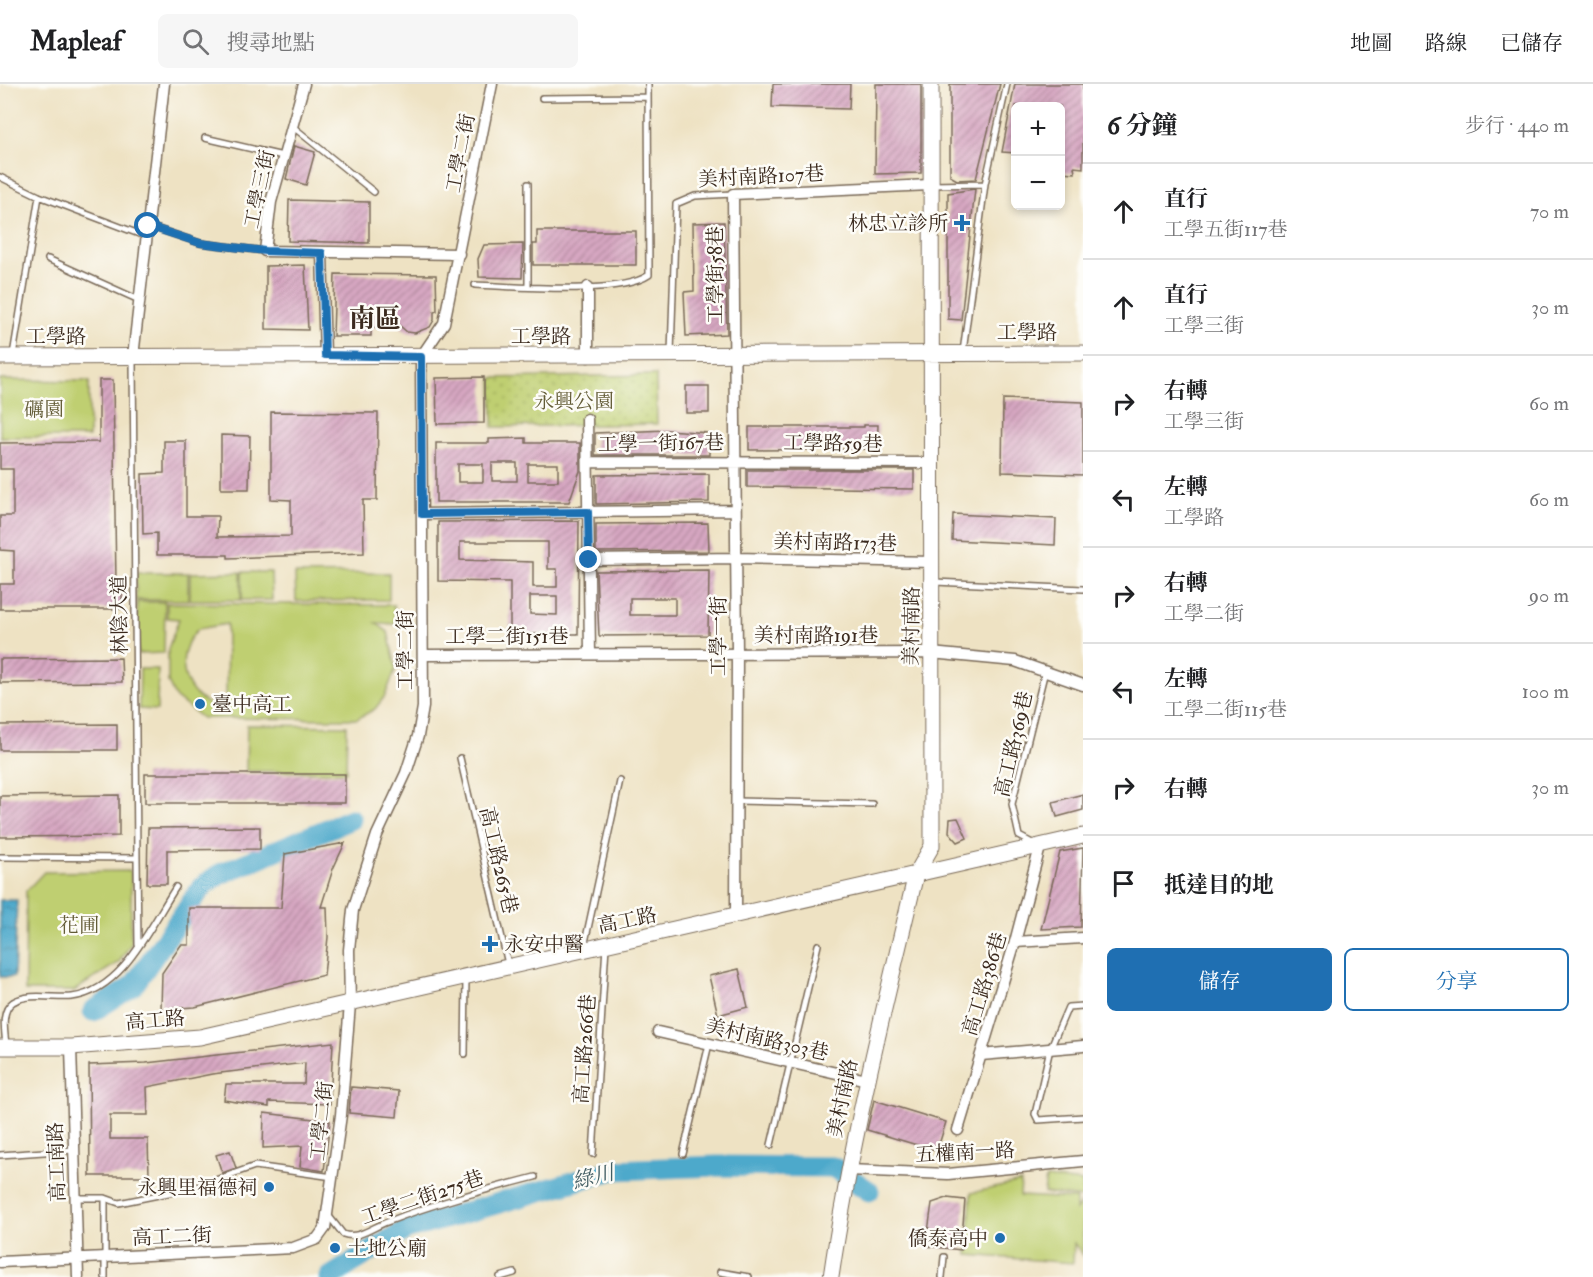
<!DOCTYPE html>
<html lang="zh-TW">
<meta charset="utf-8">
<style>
:root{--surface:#fff;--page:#f6f6f6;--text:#202124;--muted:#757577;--line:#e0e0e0;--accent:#1f6fb2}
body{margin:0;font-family:"IM FELL Double Pica","Noto Serif TC",serif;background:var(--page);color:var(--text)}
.controls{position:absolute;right:18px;top:18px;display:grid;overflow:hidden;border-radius:9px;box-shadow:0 3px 9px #0003}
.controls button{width:54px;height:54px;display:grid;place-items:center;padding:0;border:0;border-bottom:2px solid var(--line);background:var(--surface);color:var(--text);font:30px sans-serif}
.stop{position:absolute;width:18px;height:18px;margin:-14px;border:4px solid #1f6fb2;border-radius:50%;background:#fff}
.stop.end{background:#1f6fb2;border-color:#fff;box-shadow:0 2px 6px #0008}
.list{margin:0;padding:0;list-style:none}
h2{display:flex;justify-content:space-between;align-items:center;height:78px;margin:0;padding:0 24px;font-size:26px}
h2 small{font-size:20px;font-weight:400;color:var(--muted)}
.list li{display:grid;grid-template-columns:39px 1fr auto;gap:18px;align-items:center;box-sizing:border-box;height:96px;padding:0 24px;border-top:2px solid var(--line)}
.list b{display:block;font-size:22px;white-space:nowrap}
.list p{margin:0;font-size:20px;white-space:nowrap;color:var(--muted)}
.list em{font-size:20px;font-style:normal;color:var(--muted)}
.actions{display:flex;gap:12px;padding:18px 24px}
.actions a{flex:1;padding:14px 0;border:2px solid var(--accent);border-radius:9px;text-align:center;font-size:21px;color:var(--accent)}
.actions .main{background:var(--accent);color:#fff}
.icon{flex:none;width:33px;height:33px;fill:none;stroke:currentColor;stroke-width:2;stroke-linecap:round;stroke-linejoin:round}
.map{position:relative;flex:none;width:1083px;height:1193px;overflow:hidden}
header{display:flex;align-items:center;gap:36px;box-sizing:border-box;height:84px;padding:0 30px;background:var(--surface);border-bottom:2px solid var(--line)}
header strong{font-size:28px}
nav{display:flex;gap:33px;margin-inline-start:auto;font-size:21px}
.search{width:420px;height:54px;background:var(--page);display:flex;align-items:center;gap:15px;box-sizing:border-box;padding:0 21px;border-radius:9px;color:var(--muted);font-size:22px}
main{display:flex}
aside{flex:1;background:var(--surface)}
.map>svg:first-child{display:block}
.park{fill:url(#park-dots);stroke:#7d7c48;stroke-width:1.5}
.garden{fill:#bfcf71;stroke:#7d7c48;stroke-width:1.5;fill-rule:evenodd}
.water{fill:url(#water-ripples);stroke:#446a74;stroke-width:1.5}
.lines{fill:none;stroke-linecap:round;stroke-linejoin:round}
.river{stroke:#4da9cb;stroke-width:21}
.building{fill:url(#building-hatch);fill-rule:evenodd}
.lane-casing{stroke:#7a6a58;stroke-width:8}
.street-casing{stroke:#7a6a58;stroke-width:13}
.secondary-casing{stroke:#7a6a58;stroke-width:17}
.lane{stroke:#fff;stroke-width:5}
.street{stroke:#fff;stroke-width:10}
.secondary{stroke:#fff;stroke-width:15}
.route{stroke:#1f6fb2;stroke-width:8}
.poi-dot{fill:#1f6fb2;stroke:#fdfcf7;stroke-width:2}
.labels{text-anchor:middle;stroke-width:5;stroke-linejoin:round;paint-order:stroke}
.street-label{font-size:20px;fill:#3b2a1e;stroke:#fdfcf7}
.poi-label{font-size:20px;fill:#3b2a1e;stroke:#fdfcf7;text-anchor:end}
.park-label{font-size:20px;fill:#635c37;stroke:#fdfcf7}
.water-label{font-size:21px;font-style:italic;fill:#425d63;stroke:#fdfcf7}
.district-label{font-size:26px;font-weight:bold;fill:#3b2a1e;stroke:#fdfcf7}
</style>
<header>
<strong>Mapleaf</strong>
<div class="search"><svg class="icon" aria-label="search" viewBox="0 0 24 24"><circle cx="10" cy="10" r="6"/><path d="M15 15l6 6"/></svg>搜尋地點</div>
<nav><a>地圖</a><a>路線</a><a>已儲存</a></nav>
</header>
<main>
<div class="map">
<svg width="1083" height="1193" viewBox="0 0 1083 1193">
<defs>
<pattern id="park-dots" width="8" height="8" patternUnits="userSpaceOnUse" patternTransform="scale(1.5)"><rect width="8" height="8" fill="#bfcf71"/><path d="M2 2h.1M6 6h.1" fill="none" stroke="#a5b261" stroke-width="1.8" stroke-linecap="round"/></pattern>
<pattern id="water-ripples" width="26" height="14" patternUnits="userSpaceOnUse" patternTransform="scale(1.5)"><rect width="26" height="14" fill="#4da9cb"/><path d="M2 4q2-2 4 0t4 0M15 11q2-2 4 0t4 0" fill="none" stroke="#418aa4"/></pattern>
<pattern id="building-hatch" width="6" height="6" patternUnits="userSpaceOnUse" patternTransform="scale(1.5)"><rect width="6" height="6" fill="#d7a7c2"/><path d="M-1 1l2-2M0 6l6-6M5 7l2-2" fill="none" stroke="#b0889d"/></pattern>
</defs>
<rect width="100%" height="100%" fill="#fdfcf7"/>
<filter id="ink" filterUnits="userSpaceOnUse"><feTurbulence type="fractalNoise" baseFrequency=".0167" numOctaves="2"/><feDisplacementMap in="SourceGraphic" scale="12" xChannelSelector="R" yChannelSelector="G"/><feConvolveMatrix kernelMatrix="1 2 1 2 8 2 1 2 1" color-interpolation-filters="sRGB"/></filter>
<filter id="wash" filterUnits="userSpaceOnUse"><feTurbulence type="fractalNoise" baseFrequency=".008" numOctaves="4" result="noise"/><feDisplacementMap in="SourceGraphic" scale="24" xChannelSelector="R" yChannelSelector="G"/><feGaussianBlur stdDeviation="1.35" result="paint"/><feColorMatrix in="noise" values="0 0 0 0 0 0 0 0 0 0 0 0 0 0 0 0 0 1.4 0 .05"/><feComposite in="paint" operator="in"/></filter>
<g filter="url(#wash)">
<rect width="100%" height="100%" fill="#eee2c3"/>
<!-- park -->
<path class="park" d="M656 291 657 340 493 343 492 294Z"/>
<!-- garden -->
<path class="garden" d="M0 296 89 297V353H0Z
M241 488V516H190V489Z
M242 488H271L272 516H242Z
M136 489H188V516H136Z
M389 489V516L296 517 295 490Z
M137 518H165L164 569 138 570Z
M167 519 394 521 395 540 376 539 388 548 396 584 385 612 375 625 357 635 202 634 175 613 168 598V565L179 535 167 534ZM227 540 226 622C194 625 175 589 187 561 189 555 194 550 198 545Z
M140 585H158L157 626 139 625Z
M247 641 347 642 346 688 246 687Z
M131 787V860L119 878 74 907H25L26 807 44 788Z
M1046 1094 1083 1098V1114L1044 1109Z
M1021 1098 1020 1112 1076 1115V1126L1083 1117V1172L1074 1159 1073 1179 968 1171 971 1109Z"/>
<!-- water -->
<path class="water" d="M0 816H17L14 893H0Z"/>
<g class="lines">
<!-- river -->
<path class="river" d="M93 927 133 902 202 803 220 790 351 735
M330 1193 405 1146 614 1086 717 1082 833 1083 869 1107"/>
</g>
<g id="blocks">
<!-- building -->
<path class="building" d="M773 0H850L849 25 772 23Z
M876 0H921V89L875 90Z
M950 0H1000L976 95 957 96 950 92Z
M1015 0H1083V84L1074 83 1075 89 1060 88V22H1016V69L1002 68Z
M294 62 315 68 306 101 286 95Z
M975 105 961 236 948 235V109Z
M289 116 369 118V159L288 157Z
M724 138 727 250 686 252 684 208 694 207 693 139Z
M537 147H636V181H533V160H537Z
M523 160 522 194 479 193 478 175 484 161Z
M305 181 308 246 266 245V182Z
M335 190 436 191 437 227 434 228V236L430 243 415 249 407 248 399 241 395 232 381 233V243H371V252H333Z
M484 293V339L437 340 436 294Z
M99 296H113L116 499H122V525H0V500H14V467L0 466V432H13V385H0V359L99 358Z
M686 302H709V329H686Z
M1003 315 1083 318V391L1002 388Z
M271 328 378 329 377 416H363L364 469 228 474V471H157V449L143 450 142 390 164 389V357H186V432H218L217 453 291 452V416L271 415Z
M864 341H878L877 365 749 366V343H864Z
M667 346 709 349V371H595V349Z
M221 351 250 352 249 405H221Z
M526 354V359H580V387L569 418H436V359H489V355ZM492 379H517V397H492ZM458 380H483V398H458ZM528 380H558V397H528Z
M747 386H914V405L747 403Z
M709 390V418L596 420V391Z
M953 430 1056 435 1055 461 952 456Z
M579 437 578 550H510V498L438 497V438ZM460 458H548V485H557V503H533V478L460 476ZM530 512H557V531L530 530Z
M708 439 709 467 596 468V440Z
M709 486 708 551 599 552 596 487ZM630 514H675V531H630Z
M121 574 122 598 0 599V575Z
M117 640V666H0V641Z
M145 690H345V719H145Z
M1083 710V726L1057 733 1053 718Z
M119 711V752L0 753V712Z
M958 734 967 754 958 758 949 748 950 735Z
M260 743V765L167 766V800H147L148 744Z
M345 759 333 785 321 823H327L328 853 324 891 195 923 161 925 162 889 181 861H189V824H281L285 770Z
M1083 764 1081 843 1041 845 1060 768Z
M739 885 748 923 718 931 709 892Z
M333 958 330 1020 269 1018V1023L224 1016 226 1000H304L305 979 212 990 147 1003 148 1031H110V1055H148L149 1092H90L89 981 146 979Z
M351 1003 399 1007 397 1033 349 1029Z
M874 1016 946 1038 937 1067 867 1046Z
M264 1029 330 1037 324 1087 300 1083 302 1062 263 1064Z
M230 1067 236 1084 222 1089 216 1071Z
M947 1114 965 1116 961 1166 926 1162 932 1119Z"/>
</g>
</g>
<g filter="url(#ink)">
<use href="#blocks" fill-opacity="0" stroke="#7a6a58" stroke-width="1.5"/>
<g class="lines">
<!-- lane casing -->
<g class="lane-casing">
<path id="lane" d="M542 14 648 13
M292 42 374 108
M205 54 283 72
M0 93 39 112 147 153
M932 101 985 100
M149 142 200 159 265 167
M48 175 139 216
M475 201C515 202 618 212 649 191L648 0
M528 202V100
M963 268 985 100 1007 0
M671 269 676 120 695 112 733 110
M13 271 39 112
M133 275 137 774
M935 498 1083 505
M460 674 508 880
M736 717 872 720
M1034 760 1019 752 1012 720 1045 587
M0 773 137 774 138 861
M584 863 620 697
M1083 922 1068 923 1050 965 1035 1030 1038 1036 1083 1033
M6 961C5 948 0 927 13 918 29 908 55 915 72 913 123 907 151 841 176 803
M465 970 466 894
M771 1061 818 861
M593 1070 606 862
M683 1070 709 960
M0 1071 73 1066
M75 1114H105L119 1119 193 1104 255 1082 333 1093
M105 1114V1193
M328 1131 343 1150C358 1156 373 1143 387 1138 435 1119 485 1106 535 1093
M720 1188 749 1193
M500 1193 514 1189
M942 1193 944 1173"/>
</g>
<!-- street casing -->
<g class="street-casing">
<path id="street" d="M304 0 271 118 265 167 459 170
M322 169 325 271
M588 203V273
M133 273 164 0
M587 335 590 570
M588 378 932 379
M422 430 735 426
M589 476 736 474 933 478
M424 571 931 569 1015 577 1083 601
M736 833 737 569 733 110 930 101
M1015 858 1083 854
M658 948 867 996
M71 963 78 1193
M981 971 1083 962
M958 1046 1015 858 1040 763
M848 1086 948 1090 1083 1077
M0 1178 293 1164 317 1155 325 1144 341 1031 350 920 349 866 353 826 377 751 406 689 418 652 423 623 421 273 444 239 492 0"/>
</g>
<!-- secondary casing -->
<g class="secondary-casing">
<path id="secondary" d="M0 273 1083 269
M0 963H71L200 953 1083 752
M831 1193C851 1057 884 924 916 790L932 762 931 0"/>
</g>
<!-- lane -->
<use href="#lane" class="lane"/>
<!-- street -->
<use href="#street" class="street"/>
<!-- secondary -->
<use href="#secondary" class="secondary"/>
</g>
</g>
<g class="lines" filter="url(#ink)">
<!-- route -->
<path class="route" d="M148 142 200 159 265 167 322 169 325 271 421 273 422 430 588 428 589 476"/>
</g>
<!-- markers -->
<g class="poi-dot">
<path d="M959 130h6v6h6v6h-6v6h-6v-6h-6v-6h6z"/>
<circle cx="200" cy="620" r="6"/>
<path d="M487 851h6v6h6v6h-6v6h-6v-6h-6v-6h6z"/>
<circle cx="269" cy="1103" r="6"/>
<circle cx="1000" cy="1154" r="6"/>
<circle cx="335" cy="1164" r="6"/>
</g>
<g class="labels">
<!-- street labels -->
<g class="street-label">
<text transform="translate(460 69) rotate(-79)" y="7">工學二街</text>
<text transform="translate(761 92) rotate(-3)" y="7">美村南路107巷</text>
<text transform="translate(259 105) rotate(-78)" y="7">工學三街</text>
<text transform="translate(715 191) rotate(-90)" y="7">工學街58巷</text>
<text x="1027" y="255">工學路</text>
<text x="56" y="259">工學路</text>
<text x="541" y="259">工學路</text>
<text transform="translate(661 359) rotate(-1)" y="7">工學一街167巷</text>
<text transform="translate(833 359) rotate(1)" y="7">工學路59巷</text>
<text transform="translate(835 458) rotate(1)" y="7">美村南路173巷</text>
<text transform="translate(119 531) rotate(-91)" y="7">林陰大道</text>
<text transform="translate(911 542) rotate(-89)" y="7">美村南路</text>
<text x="816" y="558">美村南路191巷</text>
<text x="507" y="559">工學二街151巷</text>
<text transform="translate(718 552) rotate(-90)" y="7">工學一街</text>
<text transform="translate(405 566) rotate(-90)" y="7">工學二街</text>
<text transform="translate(1013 660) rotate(-77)" y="7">高工路369巷</text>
<text transform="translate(499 776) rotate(77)" y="7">高工路265巷</text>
<text transform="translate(627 836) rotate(-12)" y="7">高工路</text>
<text transform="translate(984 900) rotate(-73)" y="7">高工路386巷</text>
<text transform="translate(155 936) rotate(-5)" y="7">高工路</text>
<text transform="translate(767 955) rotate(13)" y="7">美村南路303巷</text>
<text transform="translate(584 965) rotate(-86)" y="7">高工路266巷</text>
<text transform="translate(842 1014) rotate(-78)" y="7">美村南路</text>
<text transform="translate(321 1037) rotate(-84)" y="7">工學二街</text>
<text transform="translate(965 1068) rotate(-3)" y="7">五權南一路</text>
<text transform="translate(56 1078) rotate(-92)" y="7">高工南路</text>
<text transform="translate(422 1113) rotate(-19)" y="7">工學二街275巷</text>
<text transform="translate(172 1152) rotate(-2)" y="7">高工二街</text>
</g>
<!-- poi labels -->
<g class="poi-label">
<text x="948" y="146">林忠立診所</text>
<text x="212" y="627" text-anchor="start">臺中高工</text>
<text x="504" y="867" text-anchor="start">永安中醫</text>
<text x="257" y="1110">永興里福德祠</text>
<text x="988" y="1161">僑泰高中</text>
<text x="347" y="1171" text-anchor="start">土地公廟</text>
</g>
<!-- park labels -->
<g class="park-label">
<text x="574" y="324">永興公園</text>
<text x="44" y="332">礪園</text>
<text x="79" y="848">花圃</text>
</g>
<!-- water labels -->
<g class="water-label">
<text transform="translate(593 1093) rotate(-14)" y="7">綠川</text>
</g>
<!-- district labels -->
<g class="district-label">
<text x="375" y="243">南區</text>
</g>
</g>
</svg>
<div class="controls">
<button>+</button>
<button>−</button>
</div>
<div class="stop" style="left:148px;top:142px"></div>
<div class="stop end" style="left:589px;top:476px"></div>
</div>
<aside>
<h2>6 分鐘<small>步行 · 440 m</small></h2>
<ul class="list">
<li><svg class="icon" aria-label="ahead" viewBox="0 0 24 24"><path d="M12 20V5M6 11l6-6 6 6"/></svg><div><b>直行</b><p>工學五街117巷</p></div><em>70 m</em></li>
<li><svg class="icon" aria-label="ahead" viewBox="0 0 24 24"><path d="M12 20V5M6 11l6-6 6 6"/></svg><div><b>直行</b><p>工學三街</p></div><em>30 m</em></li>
<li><svg class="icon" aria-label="right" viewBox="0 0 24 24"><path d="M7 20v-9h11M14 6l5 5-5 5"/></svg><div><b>右轉</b><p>工學三街</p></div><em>60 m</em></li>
<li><svg class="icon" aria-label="left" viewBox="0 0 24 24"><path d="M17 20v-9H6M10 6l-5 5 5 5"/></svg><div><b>左轉</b><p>工學路</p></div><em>60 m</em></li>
<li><svg class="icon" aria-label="right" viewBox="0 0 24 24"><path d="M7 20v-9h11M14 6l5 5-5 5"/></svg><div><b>右轉</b><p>工學二街</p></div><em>90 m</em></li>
<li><svg class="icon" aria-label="left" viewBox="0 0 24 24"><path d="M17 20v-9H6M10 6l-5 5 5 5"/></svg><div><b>左轉</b><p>工學二街115巷</p></div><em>100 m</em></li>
<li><svg class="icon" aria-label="right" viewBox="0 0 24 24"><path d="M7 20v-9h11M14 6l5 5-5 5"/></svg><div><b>右轉</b></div><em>30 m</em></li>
<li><svg class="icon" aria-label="arrive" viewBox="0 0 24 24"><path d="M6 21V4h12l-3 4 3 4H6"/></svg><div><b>抵達目的地</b></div></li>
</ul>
<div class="actions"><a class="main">儲存</a><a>分享</a></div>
</aside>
</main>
